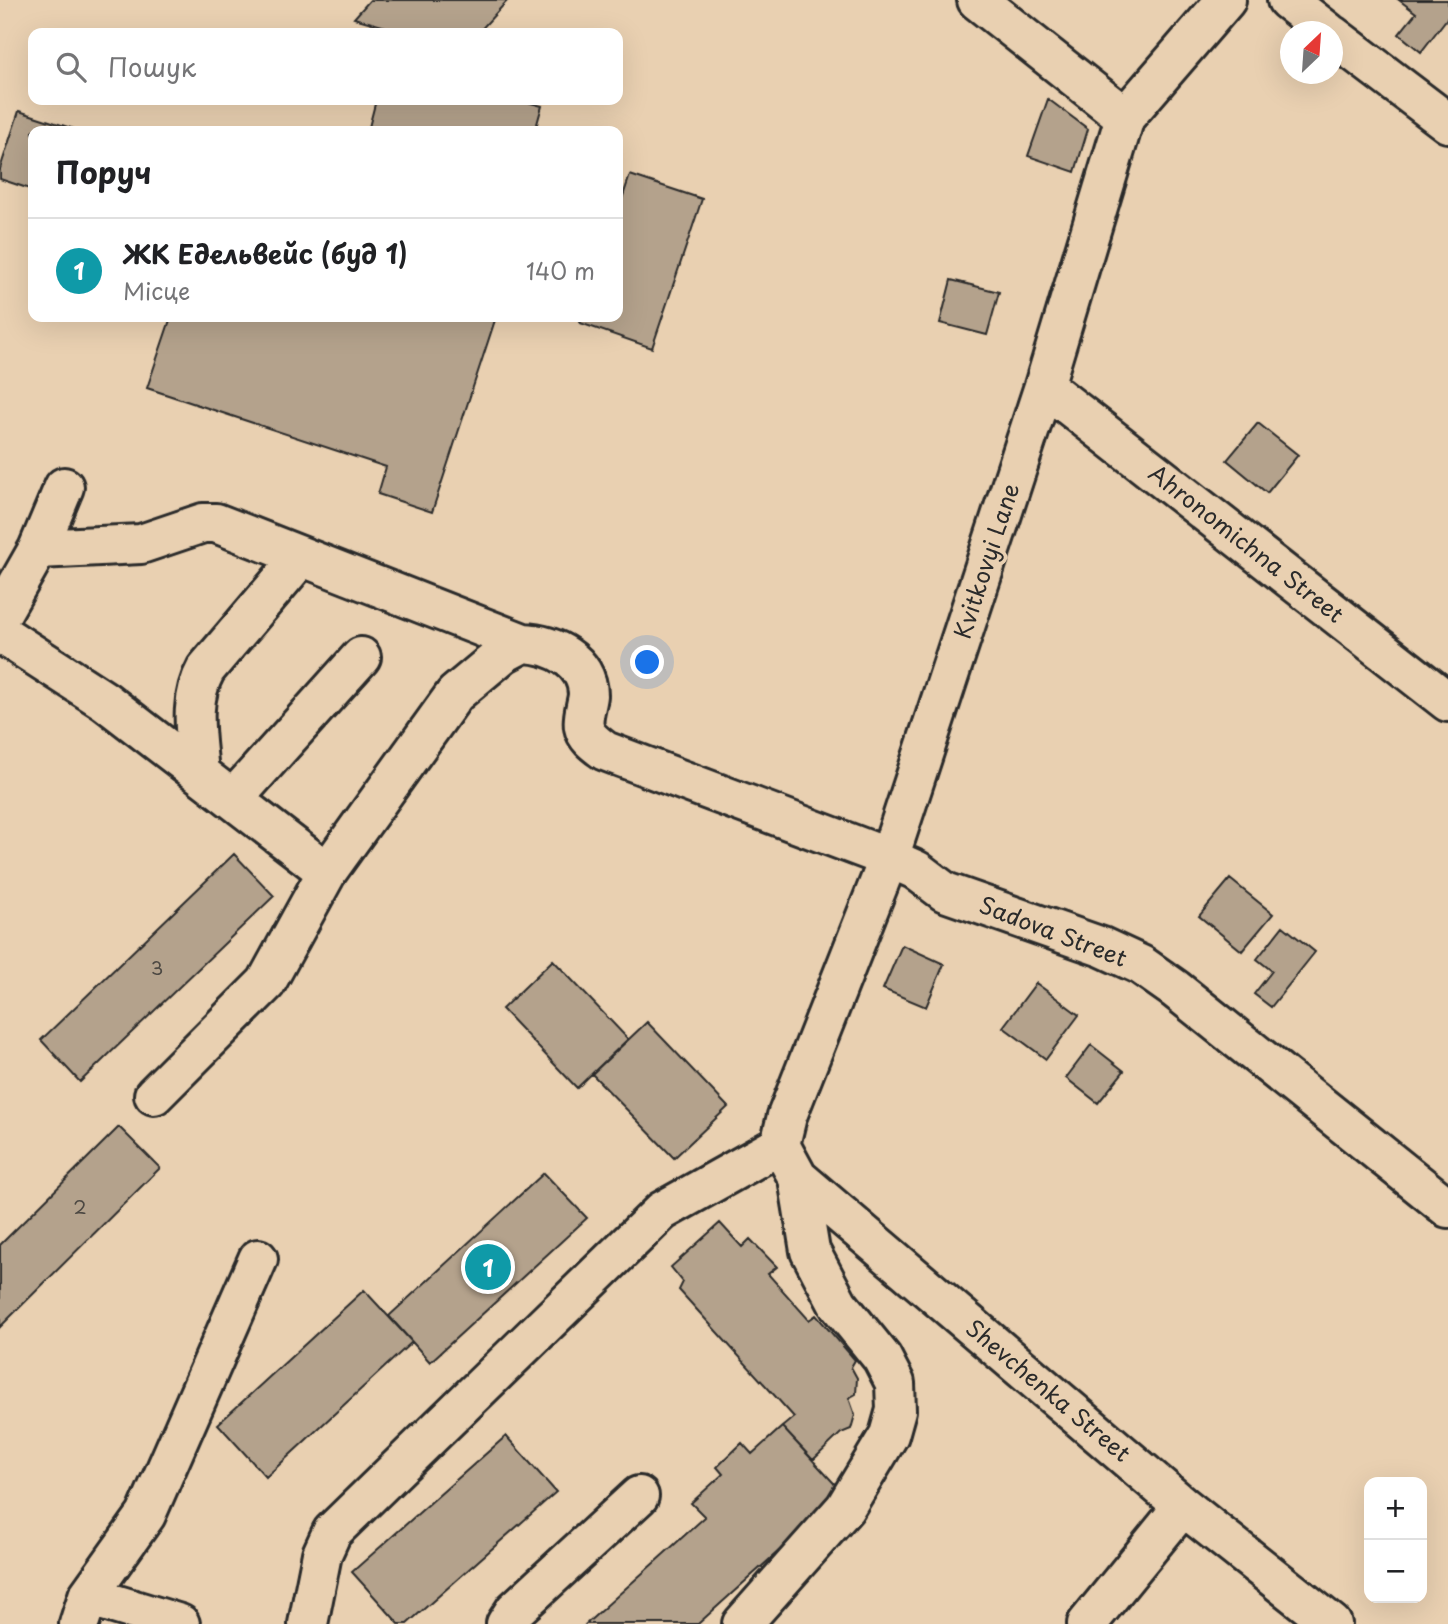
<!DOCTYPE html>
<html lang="uk">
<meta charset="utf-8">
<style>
:root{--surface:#fff;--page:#f6f6f6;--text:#202124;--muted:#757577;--line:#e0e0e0;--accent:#0b8043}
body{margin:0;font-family:"Playpen Sans",sans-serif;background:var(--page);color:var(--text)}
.controls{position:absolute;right:21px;bottom:21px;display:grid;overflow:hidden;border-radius:14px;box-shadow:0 7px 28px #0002}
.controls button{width:63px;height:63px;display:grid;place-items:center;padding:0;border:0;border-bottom:2px solid var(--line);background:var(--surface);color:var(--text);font:35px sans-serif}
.compass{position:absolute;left:1280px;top:21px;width:63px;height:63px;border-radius:50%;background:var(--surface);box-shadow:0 7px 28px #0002;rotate:25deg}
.you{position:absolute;left:648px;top:663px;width:24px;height:24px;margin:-18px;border:5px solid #fff;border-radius:50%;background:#1a73e8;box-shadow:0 0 0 10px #1a73e833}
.badge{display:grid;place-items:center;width:46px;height:46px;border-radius:50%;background:var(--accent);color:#fff;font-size:23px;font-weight:700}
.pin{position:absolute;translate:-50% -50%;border:4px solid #fff;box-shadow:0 2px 7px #0006}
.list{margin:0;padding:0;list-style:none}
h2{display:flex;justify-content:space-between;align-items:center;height:91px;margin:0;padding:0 28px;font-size:30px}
h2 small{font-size:23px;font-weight:400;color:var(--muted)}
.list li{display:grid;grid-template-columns:46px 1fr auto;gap:21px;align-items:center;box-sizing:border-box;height:105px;padding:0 28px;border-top:2px solid var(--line)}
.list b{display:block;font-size:26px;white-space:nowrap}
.list p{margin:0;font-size:23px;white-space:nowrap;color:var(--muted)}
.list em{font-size:23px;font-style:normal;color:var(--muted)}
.icon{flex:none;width:38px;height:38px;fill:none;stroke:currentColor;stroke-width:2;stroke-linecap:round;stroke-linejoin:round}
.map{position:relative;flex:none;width:1448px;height:1624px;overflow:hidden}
.search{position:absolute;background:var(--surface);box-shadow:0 7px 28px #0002;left:28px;top:28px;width:595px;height:77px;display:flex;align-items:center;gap:18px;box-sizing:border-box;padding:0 24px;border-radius:14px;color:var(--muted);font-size:26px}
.panel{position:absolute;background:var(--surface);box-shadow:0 7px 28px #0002;left:28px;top:126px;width:595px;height:196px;border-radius:14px}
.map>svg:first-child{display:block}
.building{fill:#b4a28c;stroke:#2b2b2b;stroke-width:2}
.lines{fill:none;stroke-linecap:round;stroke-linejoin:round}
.minor-casing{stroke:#2b2b2b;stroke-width:44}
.minor{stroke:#e9d0b1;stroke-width:38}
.labels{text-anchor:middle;stroke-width:7;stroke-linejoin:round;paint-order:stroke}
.number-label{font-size:19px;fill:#4d4943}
.street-label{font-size:23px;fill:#2b2b2b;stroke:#e9d0b1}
</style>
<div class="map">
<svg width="1448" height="1624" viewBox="0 0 1448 1624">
<rect width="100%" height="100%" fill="#e9d0b1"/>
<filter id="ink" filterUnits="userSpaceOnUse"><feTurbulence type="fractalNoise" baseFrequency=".0143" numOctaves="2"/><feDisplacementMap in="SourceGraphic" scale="14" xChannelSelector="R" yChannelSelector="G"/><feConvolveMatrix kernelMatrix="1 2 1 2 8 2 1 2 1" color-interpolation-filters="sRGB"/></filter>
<g filter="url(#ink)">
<!-- building -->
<path class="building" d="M370 0H508L478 33H407L354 18Z
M1399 0H1448V17L1421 52 1399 34 1416 13Z
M1048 99 1088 129 1075 172 1028 156Z
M376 100H520L542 106 535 131H368Z
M19 111 80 131H33V190L0 179V169Z
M630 175 702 199 652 348 580 323 582 317H618V211Z
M951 280 999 292 987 335 940 323Z
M171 317H496L432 512 378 494 386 467 147 388Z
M1258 423 1298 455 1267 493 1227 460Z
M234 854 274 896 80 1082 41 1040Z
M1230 879 1273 914 1242 951 1199 916Z
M1283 926 1315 952 1271 1007 1254 994 1272 971 1257 959Z
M902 945 944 964 926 1007 883 989Z
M553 960 628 1039 577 1088 502 1009Z
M1036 983 1079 1015 1046 1059 1003 1027Z
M647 1022 728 1107 674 1158 592 1074Z
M1091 1045 1124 1071 1098 1103 1066 1078Z
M119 1127 160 1168 0 1327V1245Z
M544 1173 587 1218 430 1362 389 1316Z
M720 1223 742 1247 750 1239 777 1267 768 1274 809 1320 816 1315 855 1360 851 1367 857 1378 856 1394 849 1398 855 1415 851 1429 841 1433 813 1460 782 1427 794 1417 679 1290 683 1282 671 1267Z
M364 1290 412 1342 266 1477 218 1424Z
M782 1427 843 1493 698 1624H586L705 1517 691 1503 723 1474 717 1467 742 1443 752 1454Z
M506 1436 556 1492 407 1624H399L352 1572Z"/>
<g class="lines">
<!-- minor casing -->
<g class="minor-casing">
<path id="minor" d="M977 0 1125 117
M1287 0 1328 32
M1332 35 1448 123
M1044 386 1448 702
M38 549 141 544 203 523H216L523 643C552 644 588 660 588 695 587 705 582 717 584 727 586 738 597 745 605 751L889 858 916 870 945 892 1102 947 1141 965 1175 989 1448 1208
M0 616 38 549 64 487
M0 633 105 701 327 872
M199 773C196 737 188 701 206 669L301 557
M233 799 361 657
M154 1095 266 983 327 872 455 694 504 653 523 643
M780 1145 787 1116 889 858 1044 386 1125 117 1226 0
M780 1145 798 1178 1183 1506 1332 1624
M88 1596 180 1624
M79 1624 88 1596 146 1515 258 1259
M308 1624 322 1554 332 1532 662 1211 780 1145
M506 1624 515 1610 639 1496
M742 1624 845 1508 889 1435 896 1410 895 1383 882 1358 838 1304 810 1251 798 1178
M1087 1624 1183 1506"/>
</g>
<!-- minor -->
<use href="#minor" class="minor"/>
</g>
</g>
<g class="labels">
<!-- number labels -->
<g class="number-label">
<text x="157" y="975">3</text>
<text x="80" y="1214">2</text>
</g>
<!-- street labels -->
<g class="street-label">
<text transform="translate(1246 544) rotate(38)" y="8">Ahronomichna Street</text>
<text transform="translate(987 561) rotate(-72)" y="8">Kvitkovyi Lane</text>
<text transform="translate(1053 932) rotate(21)" y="8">Sadova Street</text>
<text transform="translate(1048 1391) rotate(40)" y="8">Shevchenka Street</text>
</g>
</g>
</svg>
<div class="controls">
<button>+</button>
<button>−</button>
</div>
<svg class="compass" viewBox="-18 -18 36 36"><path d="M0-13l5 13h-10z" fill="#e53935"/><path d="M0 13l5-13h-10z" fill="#757577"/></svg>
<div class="you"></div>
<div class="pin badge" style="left:488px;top:1267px;background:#0f9aa8">1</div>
<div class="search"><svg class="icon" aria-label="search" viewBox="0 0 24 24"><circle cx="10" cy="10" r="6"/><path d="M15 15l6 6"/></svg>Пошук</div>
<section class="panel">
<h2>Поруч<small></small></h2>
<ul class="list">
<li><span class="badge" style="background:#0f9aa8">1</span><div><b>ЖК Едельвейс (буд 1)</b><p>Місце</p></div><em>140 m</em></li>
</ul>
</section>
</div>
